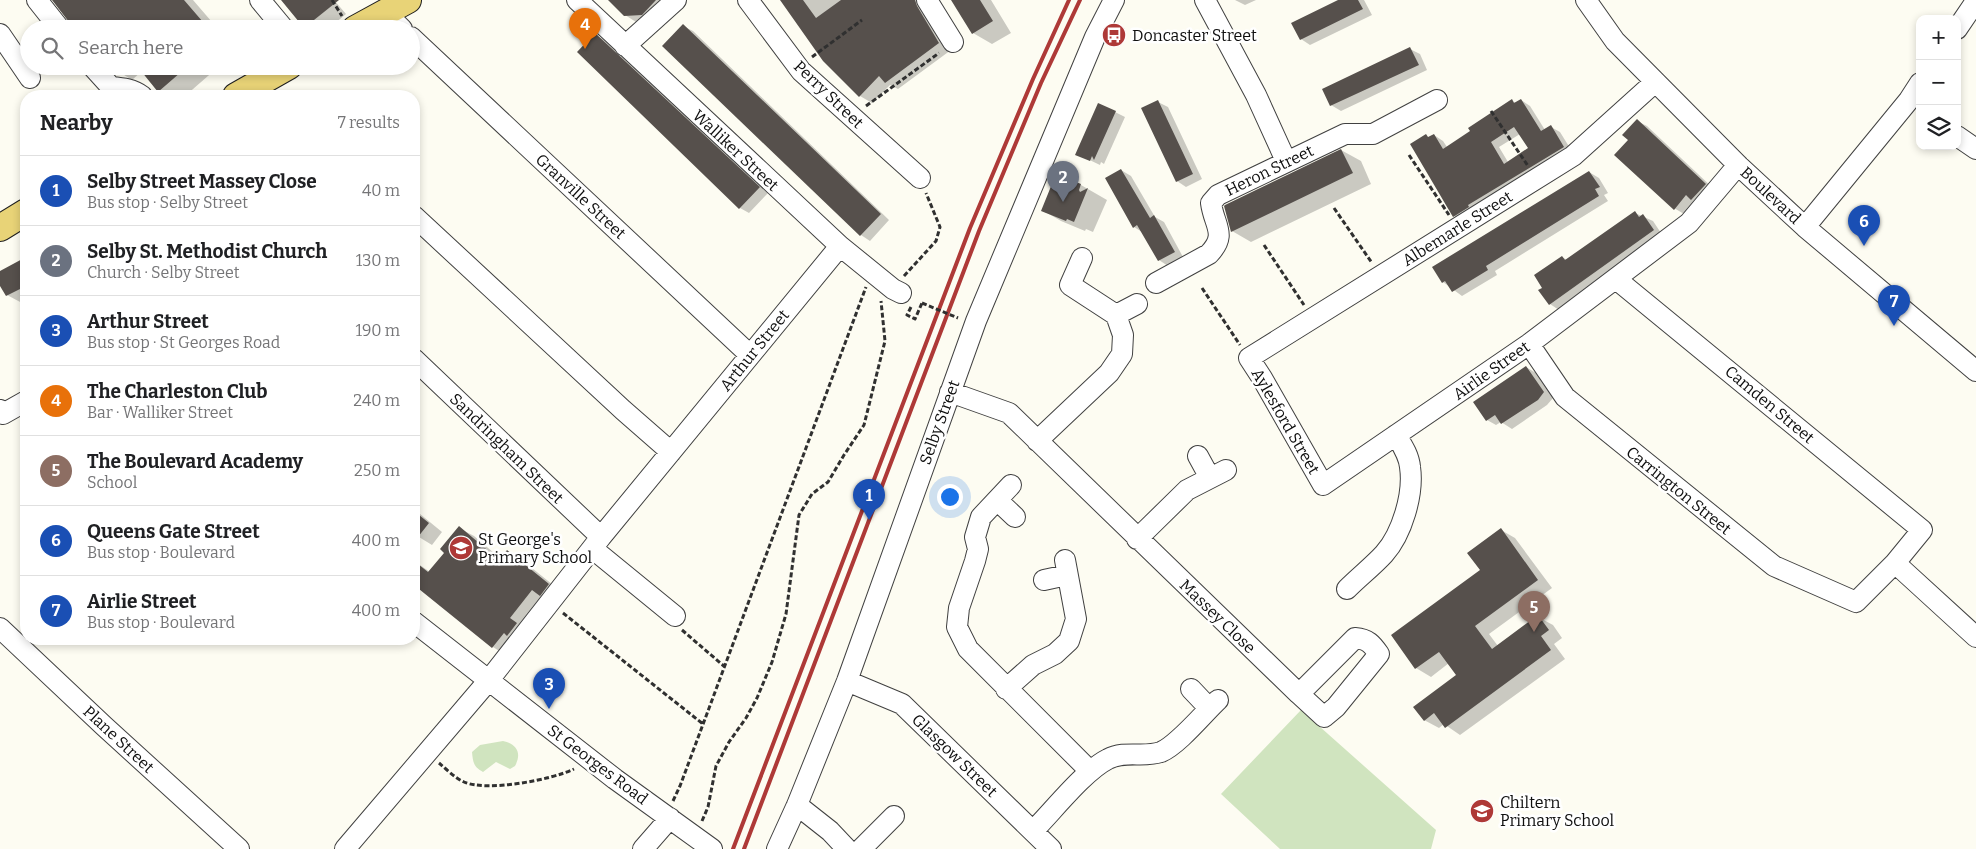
<!DOCTYPE html>
<meta charset="utf-8">
<style>
:root{--surface:#fff;--page:#f2f2f2;--text:#202124;--muted:#757577;--line:#e0e0e0;--accent:#7c3aed}
body{margin:0;font-family:Bitter,serif;background:var(--page);color:var(--text)}
.controls{position:absolute;right:15px;top:15px;display:grid;overflow:hidden;border-radius:10px;box-shadow:0 2px 8px #0003}
.controls button{width:45px;height:45px;display:grid;place-items:center;padding:0;border:0;border-bottom:1px solid var(--line);background:var(--surface);color:var(--text);font:25px sans-serif}
.you{position:absolute;left:949px;top:496px;width:18px;height:18px;margin:-12px;border:4px solid #fff;border-radius:50%;background:#1a73e8;box-shadow:0 0 0 8px #1a73e833}
.badge{display:grid;place-items:center;width:32px;height:32px;border-radius:50%;background:var(--accent);color:#fff;font-size:16px;font-weight:700}
.pin{position:absolute;translate:-50% -41px;filter:drop-shadow(0 1px 2px #0008)}
.pin::after{content:'';position:absolute;top:26px;width:18px;height:15px;background:inherit;clip-path:polygon(0 0,100% 0,50% 100%)}
.list{margin:0;padding:0;list-style:none}
h2{display:flex;justify-content:space-between;align-items:center;height:65px;margin:0;padding:0 20px;font-size:21px}
h2 small{font-size:16px;font-weight:400;color:var(--muted)}
.list li{display:grid;grid-template-columns:32px 1fr auto;gap:15px;align-items:center;box-sizing:border-box;height:70px;padding:0 20px;border-top:1px solid var(--line)}
.list b{display:block;font-size:19px;white-space:nowrap}
.list p{margin:0;font-size:16px;white-space:nowrap;color:var(--muted)}
.list em{font-size:16px;font-style:normal;color:var(--muted)}
.icon{flex:none;width:28px;height:28px;fill:none;stroke:currentColor;stroke-width:2;stroke-linecap:round;stroke-linejoin:round}
.map{position:relative;flex:none;width:1976px;height:849px;overflow:hidden}
.search{position:absolute;background:var(--surface);box-shadow:0 2px 8px #0003;left:20px;top:20px;width:400px;height:55px;display:flex;align-items:center;gap:12px;box-sizing:border-box;padding:0 18px;border-radius:28px;color:var(--muted);font-size:19px}
.panel{position:absolute;background:var(--surface);box-shadow:0 2px 8px #0003;left:20px;top:90px;width:400px;height:555px;border-radius:20px}
.map>svg:first-child{display:block}
.green{fill:#d0e4bf}
.shadow{fill:#0003;fill-rule:evenodd}
.building{fill:#56504c;fill-rule:evenodd}
.lines{fill:none;stroke-linecap:round;stroke-linejoin:round}
.minor-casing{stroke:#414141;stroke-width:22}
.major-casing{stroke:#1f1f1f;stroke-width:28}
.path{stroke:#303030;stroke-width:3;stroke-dasharray:5 2.5;stroke-linecap:butt}
.minor{stroke:#fff;stroke-width:20}
.major{stroke:#e8d377;stroke-width:26}
.rail{stroke:#ae3937;stroke-width:4}
.path-bridge{stroke:#303030;stroke-width:3;stroke-dasharray:5 2.5;stroke-linecap:butt}
.labels{text-anchor:middle;stroke-width:5;stroke-linejoin:round;paint-order:stroke}
.poi-label{font-size:16px;fill:#0e0e0e;stroke:#fff;text-anchor:start}
.street-label{font-size:16px;fill:#0e0e0e;stroke:#fff}
</style>
<div class="map">
<svg width="1976" height="849" viewBox="0 0 1976 849">
<rect width="100%" height="100%" fill="#fdfcf2"/>
<!-- green -->
<path class="green" d="M1301 710 1436 830 1431 849H1280L1221 794Z
M503 741C517 744 522 753 515 766L510 769 496 762 483 772C474 767 473 763 472 752L480 745Z"/>
<!-- shadow -->
<path class="shadow" d="M54 0H193L218 29H73L70 21Z
M283 0H334L346 14 328 29H307Z
M610 0H668L653 20 636 22 625 15Z
M781 0H928L951 50 898 89 890 85 872 103 860 96Z
M953 0H991L1011 33 992 44 973 33Z
M1235 0H1256L1245 5Z
M1341 0H1364L1372 15 1310 45 1301 39Z
M683 26 693 31 889 220 870 241 861 235Z
M595 35 605 40 768 193 749 213 740 208Z
M1410 49 1420 54 1427 70 1341 111 1331 105 1324 90Z
M110 66H214L216 69 185 96H169L159 91 142 71 132 80Z
M1521 100 1530 106 1545 130 1551 127 1560 132 1573 153 1464 221 1454 216 1426 136 1429 138 1434 135 1443 141 1447 147 1472 132 1512 101 1516 103ZM1520 134 1529 149 1508 162 1499 147Z
M1158 102 1168 107 1202 179 1186 187 1177 181Z
M1115 112 1125 117 1104 164 1101 162 1100 165 1077 154Z
M1637 121 1647 126 1715 190 1684 214 1674 208Z
M1341 150 1361 161 1371 184 1251 242 1232 231Z
M1121 170 1131 176 1155 217 1164 222 1183 257 1168 266 1159 260 1142 232 1134 227Z
M1589 172 1599 178 1608 193 1604 195 1608 201 1495 271 1497 275 1462 296 1443 282Z
M1081 185 1107 200 1093 232 1086 229 1085 231 1061 221 1042 210Z
M1635 213 1653 221 1663 236 1559 310 1550 304 1544 288 1562 257 1567 260Z
M26 258V301L22 303 7 295 0 284V272Z
M1526 367 1536 373 1553 398 1547 405 1512 429 1501 422 1496 425 1487 420Z
M414 509 442 532 432 545 414 534Z
M459 528 474 536 501 559 508 551 522 560 563 593 507 656 493 647 414 583V561L430 572 446 552Z
M1501 530 1515 538 1552 588 1489 634 1498 646 1538 617 1553 625 1562 638 1554 644 1565 659 1460 735 1444 724 1439 728 1424 720 1458 675 1449 663 1431 677 1416 668 1392 636 1482 571Z"/>
<!-- building -->
<path class="building" d="M52 0H184L209 29H72L69 22Z
M281 0H339L304 28Z
M608 0H656L642 15 624 16Z
M780 0H803L816 18 841 0H915L917 6 939 43 885 83 879 76 859 97 823 61Z
M951 0H980L993 21 972 34Z
M1338 0H1358L1363 9 1300 40 1291 23Z
M683 24 881 214 860 236 662 46Z
M595 33 760 187 739 209 577 52Z
M1410 47 1419 65 1330 106 1322 89Z
M137 66H188L158 92Z
M1512 99 1514 103 1521 99 1541 131 1551 125 1564 147 1468 205 1469 207 1453 217 1410 144 1426 134 1428 137 1434 134 1443 149 1470 131 1468 128ZM1514 127 1528 148 1504 164 1491 142Z
M1158 100 1193 174 1176 182 1141 108Z
M1098 103 1116 111 1094 160 1092 156 1090 161 1075 155Z
M1637 119 1706 184 1691 200 1686 195 1674 210 1614 155 1628 140 1622 135Z
M1341 149 1353 173 1231 232 1224 206 1225 205Z
M1121 169 1150 218 1154 215 1175 252 1158 261 1137 225 1133 228 1105 178Z
M1589 171 1600 187 1595 189 1599 196 1486 266 1488 270 1452 292 1445 281 1442 283 1432 267Z
M1056 174 1081 184 1079 190 1080 192 1088 188 1074 222 1067 219 1066 221 1041 211Z
M1635 211 1639 217 1643 214 1654 230 1549 305 1538 290 1542 288 1534 275 1562 256 1565 260Z
M26 257V286L6 296 0 286V271Z
M1526 366 1544 392 1538 400 1501 424 1495 415 1486 421 1473 402Z
M414 511 429 523 414 542Z
M459 526 499 560 507 550 549 584 540 596 532 590 510 618 517 623 507 636 504 633 492 648 414 585V561L428 572 444 553 440 549Z
M1501 528 1538 580 1475 626 1492 649 1538 615 1549 630 1541 636 1551 650 1445 728 1434 713 1424 721 1413 707 1456 675 1439 652 1415 669 1391 635 1480 570 1467 553Z"/>
<g class="lines">
<!-- minor casing -->
<g class="minor-casing">
<path id="minor" d="M37 0 60 29
M260 0 284 29
M577 0 840 246 893 289 901 293
M748 0 801 71 920 178
M927 0 953 42
M1205 0 1256 95 1286 161
M1586 0 1615 41 1738 165 1805 227 1976 371
M385 12 402 29
M1957 29 1976 1
M0 34 30 78
M411 37 750 355
M625 46 676 0
M92 66 111 87C123 88 133 89 142 96
M1654 83 1573 156 1249 358 1262 378 1323 485 1529 344 1689 223 1738 165
M1957 136 1976 149
M414 216 623 410 671 452
M1805 227 1909 100 1920 83
M1156 283 1209 254C1228 234 1214 226 1211 203L1218 195 1345 134H1373L1437 100
M1116 315 1137 304
M1529 344 1565 397 1774 566 1856 602 1895 563 1922 530 1616 279
M414 359 601 537
M950 392 1009 413 1299 694 1324 717 1336 707 1379 654C1372 644 1368 639 1355 638L1299 694
M0 410 3 414 26 401
M1037 441 1109 373 1122 354 1123 335 1116 315 1070 285 1082 258
M1198 456 1210 478
M1011 485 981 517 975 537 978 549 975 561 959 608 957 627 968 649 1090 771
M997 500 1015 517
M1137 539 1187 490 1226 470
M593 549 675 616
M1895 563 1976 637
M1044 580 1067 575
M1347 589C1359 577 1373 566 1384 554 1402 534 1414 494 1410 467 1409 455 1402 445 1396 435
M414 622 615 779 712 849
M0 628 104 726 239 849
M847 681 902 704 1051 849
M1006 689 1033 665 1055 654 1069 641 1076 619 1065 560
M1191 689 1209 708
M797 805 830 831 847 849
M1033 831C1053 811 1084 771 1108 759 1125 750 1144 758 1161 752 1178 745 1204 713 1218 700
M345 849 489 680 601 537 840 246
M643 849 670 818
M777 849 797 805 847 681 976 321 1095 37 1114 0
M861 849 894 816"/>
</g>
<!-- major casing -->
<g class="major-casing">
<path id="major" d="M355 29 408 0
M236 96 289 66
M0 228 26 212"/>
</g>
<!-- path -->
<path class="path" d="M332 0 342 16
M812 57 862 20
M866 106 939 53
M1491 111 1528 166
M1409 155 1449 215
M1334 208 1372 263
M1264 245 1304 305
M904 276 936 241 940 227 926 193
M1202 288 1240 345
M911 307 907 315 915 319 922 303
M563 613 703 724
M682 630 725 667
M439 763C446 769 455 778 464 782 487 792 551 780 574 769
M673 801 680 786 866 287
M702 821 708 807 716 766 729 742 746 718 757 698 772 662 786 614 799 515 812 494 828 482 844 455 864 425 885 341 881 301"/>
<!-- minor -->
<use href="#minor" class="minor"/>
<!-- major -->
<use href="#major" class="major"/>
<!-- rail -->
<path class="rail" d="M733 849 970 228 1033 79 1069 0
M744 849 979 231 1041 83 1080 0"/>
<!-- path-bridge -->
<path class="path-bridge" d="M922 303 958 318"/>
</g>
<!-- icons -->
<defs>
<g id="bus-disc" transform="scale(1.25)"><circle r="9.5" fill="#ae3937" stroke="#fff"/><path d="M-5-6H5V4H4V6H2V4H-2V6H-4V4H-5ZM-3.5-4V0h7V-4ZM-3.5 1.2v1.5H-2V1.2ZM2 1.2v1.5H3.5V1.2Z" fill="#fff"/></g>
<g id="school-disc" transform="scale(1.25)"><circle r="9.5" fill="#ae3937" stroke="#fff"/><path d="M0-5L7-2L0 1L-7-2ZM-4 1L0 2.5L4 1V4Q0 6-4 4Z" fill="#fff"/></g>
</defs>
<g fill-rule="evenodd">
<use href="#bus-disc" x="1114" y="35"/>
<use href="#school-disc" x="461" y="548"/>
<use href="#school-disc" x="1482" y="811"/>
</g>
<g class="labels">
<!-- poi labels -->
<g class="poi-label">
<text x="1132" y="41">Doncaster Street</text>
<text x="478" y="545">St George's<tspan x="478" dy="18">Primary School</tspan></text>
<text x="1500" y="808">Chiltern<tspan x="1500" dy="18">Primary School</tspan></text>
</g>
<!-- street labels -->
<g class="street-label">
<text transform="translate(829 94) rotate(44)" y="6">Perry Street</text>
<text transform="translate(736 150) rotate(43)" y="6">Walliker Street</text>
<text transform="translate(1269 170) rotate(-26)" y="6">Heron Street</text>
<text transform="translate(1771 195) rotate(43)" y="6">Boulevard</text>
<text transform="translate(581 196) rotate(43)" y="6">Granville Street</text>
<text transform="translate(1457 228) rotate(-32)" y="6">Albemarle Street</text>
<text transform="translate(754 350) rotate(-51)" y="6">Arthur Street</text>
<text transform="translate(1491 370) rotate(-35)" y="6">Airlie Street</text>
<text transform="translate(1770 404) rotate(40)" y="6">Camden Street</text>
<text transform="translate(1286 421) rotate(60)" y="6">Aylesford Street</text>
<text transform="translate(939 422) rotate(-70)" y="6">Selby Street</text>
<text transform="translate(507 448) rotate(44)" y="6">Sandringham Street</text>
<text transform="translate(1679 490) rotate(39)" y="6">Carrington Street</text>
<text transform="translate(1218 616) rotate(44)" y="6">Massey Close</text>
<text transform="translate(119 739) rotate(43)" y="6">Plane Street</text>
<text transform="translate(955 755) rotate(44)" y="6">Glasgow Street</text>
<text transform="translate(598 764) rotate(37)" y="6">St Georges Road</text>
</g>
</g>
</svg>
<div class="controls">
<button>+</button>
<button>−</button>
<button><svg class="icon" aria-label="layers" viewBox="0 0 24 24"><path d="M12 4l9 5-9 5-9-5zM3 14l9 5 9-5"/></svg></button>
</div>
<div class="you"></div>
<div class="pin badge" style="left:869px;top:520px;background:#1a4fb4">1</div>
<div class="pin badge" style="left:1063px;top:202px;background:#6b7280">2</div>
<div class="pin badge" style="left:549px;top:709px;background:#1a4fb4">3</div>
<div class="pin badge" style="left:585px;top:49px;background:#e8710a">4</div>
<div class="pin badge" style="left:1534px;top:632px;background:#8d6e63">5</div>
<div class="pin badge" style="left:1864px;top:246px;background:#1a4fb4">6</div>
<div class="pin badge" style="left:1894px;top:326px;background:#1a4fb4">7</div>
<div class="search"><svg class="icon" aria-label="search" viewBox="0 0 24 24"><circle cx="10" cy="10" r="6"/><path d="M15 15l6 6"/></svg>Search here</div>
<section class="panel">
<h2>Nearby<small>7 results</small></h2>
<ul class="list">
<li><span class="badge" style="background:#1a4fb4">1</span><div><b>Selby Street Massey Close</b><p>Bus stop · Selby Street</p></div><em>40 m</em></li>
<li><span class="badge" style="background:#6b7280">2</span><div><b>Selby St. Methodist Church</b><p>Church · Selby Street</p></div><em>130 m</em></li>
<li><span class="badge" style="background:#1a4fb4">3</span><div><b>Arthur Street</b><p>Bus stop · St Georges Road</p></div><em>190 m</em></li>
<li><span class="badge" style="background:#e8710a">4</span><div><b>The Charleston Club</b><p>Bar · Walliker Street</p></div><em>240 m</em></li>
<li><span class="badge" style="background:#8d6e63">5</span><div><b>The Boulevard Academy</b><p>School</p></div><em>250 m</em></li>
<li><span class="badge" style="background:#1a4fb4">6</span><div><b>Queens Gate Street</b><p>Bus stop · Boulevard</p></div><em>400 m</em></li>
<li><span class="badge" style="background:#1a4fb4">7</span><div><b>Airlie Street</b><p>Bus stop · Boulevard</p></div><em>400 m</em></li>
</ul>
</section>
</div>
